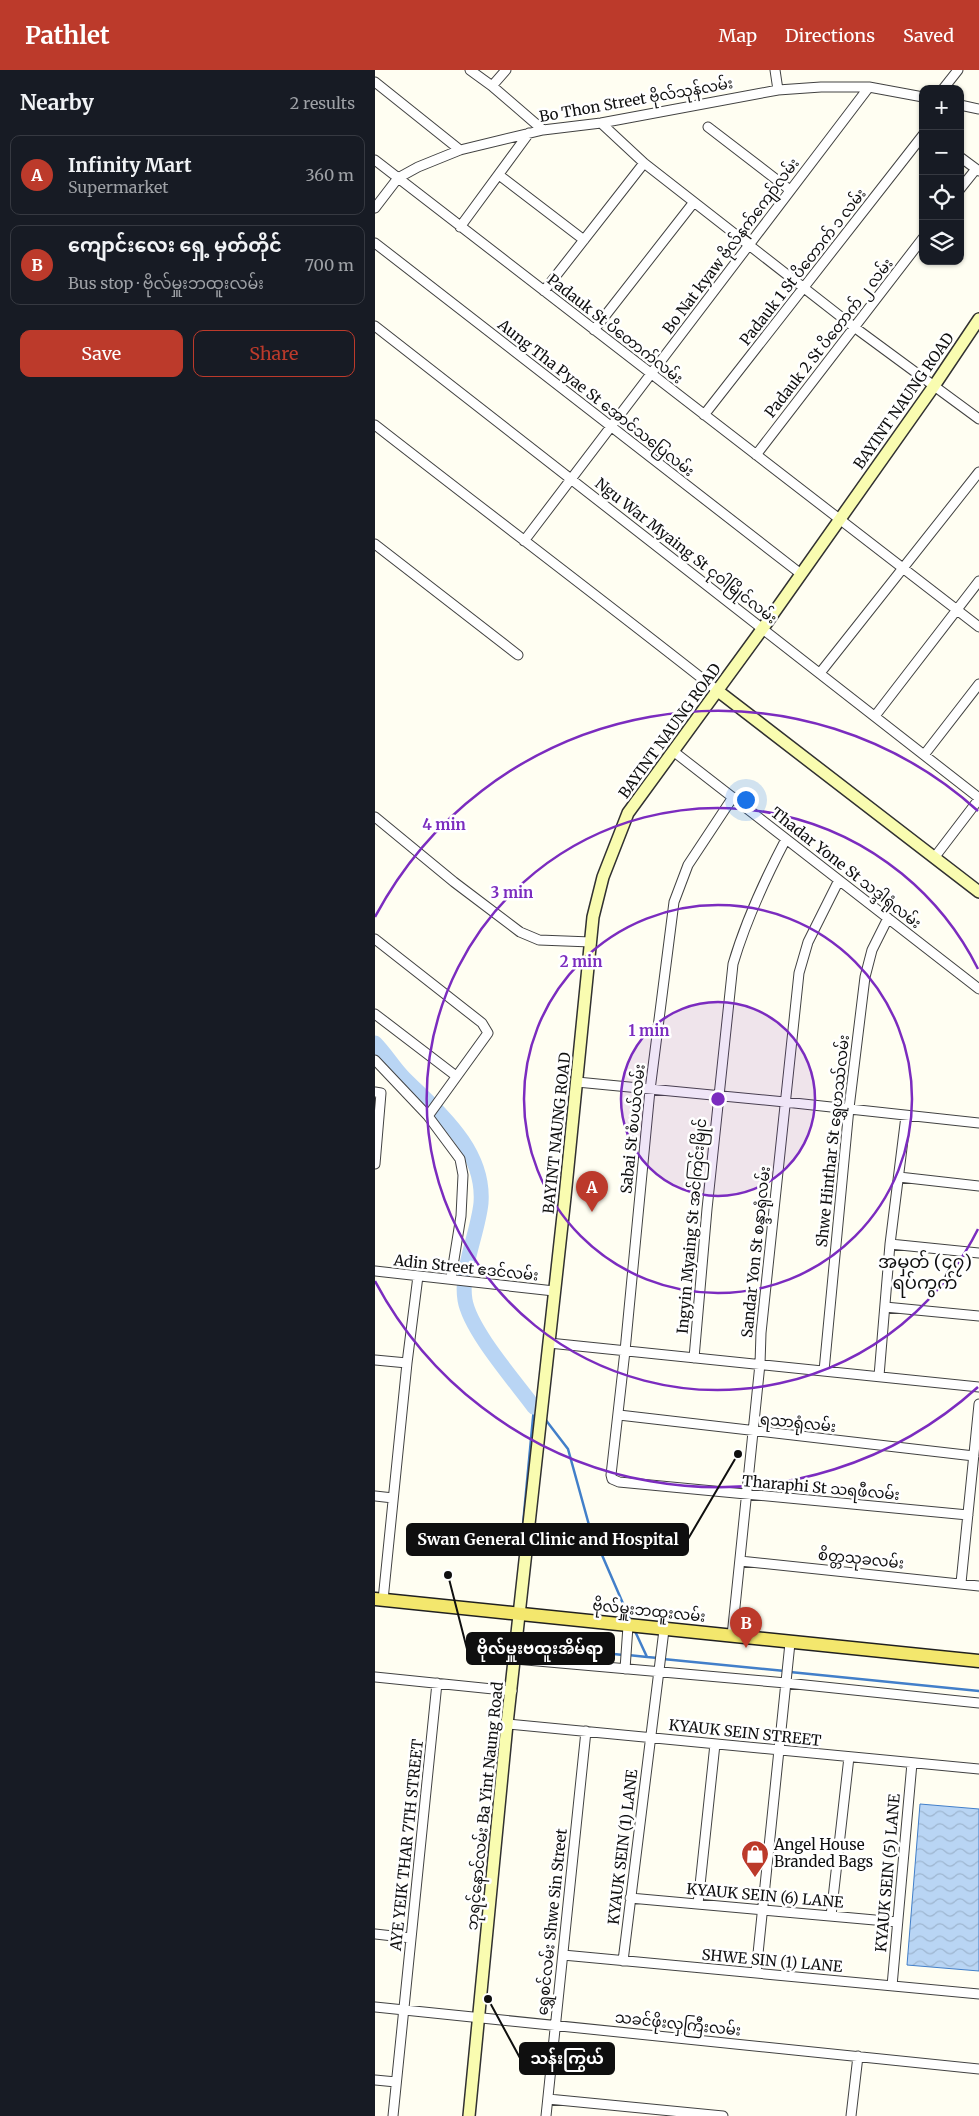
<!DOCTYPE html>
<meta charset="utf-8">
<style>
:root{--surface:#171b24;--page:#20242c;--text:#f1f3f6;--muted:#9ea1a6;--line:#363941;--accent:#bc3a2b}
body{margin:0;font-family:Merriweather,"Noto Sans Myanmar",serif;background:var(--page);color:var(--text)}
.controls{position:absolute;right:15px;top:15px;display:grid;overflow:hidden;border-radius:10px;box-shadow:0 1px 4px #0004}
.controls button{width:45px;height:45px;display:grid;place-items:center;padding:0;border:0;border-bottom:1px solid var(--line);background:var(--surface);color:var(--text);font:25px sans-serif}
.you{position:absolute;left:370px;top:729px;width:18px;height:18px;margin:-12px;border:4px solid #fff;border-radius:50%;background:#1a73e8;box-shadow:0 0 0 8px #1a73e833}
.badge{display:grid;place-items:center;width:32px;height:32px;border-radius:50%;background:var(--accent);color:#fff;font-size:16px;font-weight:700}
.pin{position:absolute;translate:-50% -41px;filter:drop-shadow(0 1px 2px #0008)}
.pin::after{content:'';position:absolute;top:26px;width:18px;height:15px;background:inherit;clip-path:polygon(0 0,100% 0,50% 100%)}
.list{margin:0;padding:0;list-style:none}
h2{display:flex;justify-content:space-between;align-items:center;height:65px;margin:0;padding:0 20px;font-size:21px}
h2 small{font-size:16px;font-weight:400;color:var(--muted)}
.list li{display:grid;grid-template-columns:32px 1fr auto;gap:15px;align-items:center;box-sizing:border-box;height:80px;margin:0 10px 10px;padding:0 10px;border:1px solid var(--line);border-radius:10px}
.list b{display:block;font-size:19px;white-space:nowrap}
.list p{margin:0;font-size:16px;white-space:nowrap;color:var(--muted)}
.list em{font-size:16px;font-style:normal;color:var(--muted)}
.actions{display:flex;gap:10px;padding:15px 20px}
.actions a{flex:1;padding:11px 0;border:1px solid var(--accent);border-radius:10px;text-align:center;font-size:18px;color:var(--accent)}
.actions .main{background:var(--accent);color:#fff}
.icon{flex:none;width:28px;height:28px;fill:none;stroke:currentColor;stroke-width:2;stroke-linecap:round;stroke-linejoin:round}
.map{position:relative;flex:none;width:604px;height:2046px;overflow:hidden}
header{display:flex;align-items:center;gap:30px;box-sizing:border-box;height:70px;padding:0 25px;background:var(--accent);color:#fff}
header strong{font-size:24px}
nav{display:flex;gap:28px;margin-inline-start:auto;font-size:18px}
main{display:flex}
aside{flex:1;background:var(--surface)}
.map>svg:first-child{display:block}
.water{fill:url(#water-waves);stroke:#427fc9}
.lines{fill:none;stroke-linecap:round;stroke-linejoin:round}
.stream{stroke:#427fc9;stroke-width:2.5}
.river{stroke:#b9d5f4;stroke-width:15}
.street-casing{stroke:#424242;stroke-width:11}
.secondary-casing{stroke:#313131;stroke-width:14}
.primary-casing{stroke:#202020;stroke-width:15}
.street{stroke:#fff;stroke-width:9}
.secondary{stroke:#f9fcb0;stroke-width:11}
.primary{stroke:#f3e76d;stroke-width:12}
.ring{fill:none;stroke:#7b2cbf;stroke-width:2.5}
.labels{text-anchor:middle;stroke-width:5;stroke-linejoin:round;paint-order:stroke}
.street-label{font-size:15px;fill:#0f0f0f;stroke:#fff}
.poi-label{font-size:15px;fill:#0f0f0f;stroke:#fff;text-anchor:start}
.quarter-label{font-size:18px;fill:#0f0f0f;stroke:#fff}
.centre{fill:#7b2cbf;stroke:#fff;stroke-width:2.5}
.ring-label{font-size:15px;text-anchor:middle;font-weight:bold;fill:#7b2cbf;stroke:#fff;stroke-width:5;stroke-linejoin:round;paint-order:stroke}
.leader{fill:none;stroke:#0f0f0f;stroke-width:2}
.callout-dot{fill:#0f0f0f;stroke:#fff;stroke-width:2}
.callout{fill:#0f0f0f;stroke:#0f0f0f;stroke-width:2}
.callout-label{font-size:16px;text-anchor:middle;font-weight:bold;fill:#fff}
</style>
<header>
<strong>Pathlet</strong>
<nav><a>Map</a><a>Directions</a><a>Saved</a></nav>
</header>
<main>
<aside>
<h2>Nearby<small>2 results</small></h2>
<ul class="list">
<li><span class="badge">A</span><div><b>Infinity Mart</b><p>Supermarket</p></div><em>360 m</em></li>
<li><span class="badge">B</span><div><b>ကျောင်းလေး ရှေ့ မှတ်တိုင်</b><p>Bus stop · ဗိုလ်မှူးဘထူးလမ်း</p></div><em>700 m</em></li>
</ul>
<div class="actions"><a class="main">Save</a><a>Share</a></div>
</aside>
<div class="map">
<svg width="604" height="2046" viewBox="0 0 604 2046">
<defs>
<pattern id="water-waves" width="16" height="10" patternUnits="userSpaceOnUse" patternTransform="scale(1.25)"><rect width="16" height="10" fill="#b9d5f4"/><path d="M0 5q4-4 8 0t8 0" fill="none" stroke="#9eb6d0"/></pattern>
</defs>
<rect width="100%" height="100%" fill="#fffef2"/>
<!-- water -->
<path class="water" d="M545 1734 604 1739V1901L532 1895Z"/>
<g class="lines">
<!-- stream -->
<path class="stream" d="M170 1349 193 1379 214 1455 256 1552
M148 1454 159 1337
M259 1559 272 1587 283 1588
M156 1575 248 1585
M253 1585 272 1587
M288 1589 410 1601
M415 1602 604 1621"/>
<!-- river -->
<path class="river" d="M0 973C11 984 18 997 29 1008 63 1042 110 1079 106 1133 103 1163 85 1200 90 1230 95 1260 140 1311 159 1337"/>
<!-- street casing -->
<g class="street-casing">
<path id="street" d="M95 0 117 16 168 60
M400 0 403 20
M0 12 85 80
M117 16 131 0
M568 19 583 0
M585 35 604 39
M226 53 269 93 479 257 604 349
M333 57 415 120
M585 87 604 101
M0 90 604 557
M124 105 209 170
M585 119 601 99
M0 138 23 108 43 97 85 80 168 60 226 53 403 20 446 17H494L548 27
M85 157 154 63
M0 173 426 504
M169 221 269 93
M0 256 604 728
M219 260 319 132
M329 345 548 65
M0 355C114 444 229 531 343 621
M381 385 548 168
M149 471 494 17
M0 474 143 585
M445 603 604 402
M500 646 604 511
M298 681 604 919
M549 685 604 614
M358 727 313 795 299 832 275 1020 250 1281 236 1405 237 1409 244 1412 593 1445
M0 747 79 812 145 862 164 870 216 872
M559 788 604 729
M0 869 107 953 113 963 53 1046
M0 944 81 1006
M0 990 53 1046 85 1089 88 1105 86 1146 76 1208
M202 1012 410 1032 604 1053
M0 1022 6 1023 0 1094
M524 1107 604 1116
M515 1174 604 1183
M0 1201 179 1221
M510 1237 604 1246
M174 1273 604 1317
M319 1288 332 1139 358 894C371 850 390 809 411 769
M0 1290 32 1293
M449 1301 474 1038 490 907 497 880 513 848
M504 1306 515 1174 531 1046
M244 1345 599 1386
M0 1426 18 1428
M365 1491 604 1516
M586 1513 604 1334
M8 1530 32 1293 43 1206
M357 1566 385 1294 386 1263 424 903 433 872 464 810
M140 1589 411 1613 604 1633
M250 1599 253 1556
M0 1607 137 1621
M132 1654 604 1699
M255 1828 522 1852
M323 1834 340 1674
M456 1846 474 1687
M0 1864 36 1868
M188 1885 604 1924
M248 1891 289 1560
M381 1903 415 1573
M517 1916 537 1693
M0 1937 604 1999
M0 2010 21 2012
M173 2029 348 2046
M18 2046 62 1613
M171 2046 211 1661
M476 2046 483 1986"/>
</g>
<!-- secondary casing -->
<g class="secondary-casing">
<path id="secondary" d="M343 621 604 822
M94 2046 132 1654 190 1127 218 847 228 807 253 743 388 558 559 316 604 249"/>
</g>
<!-- primary casing -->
<g class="primary-casing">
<path id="primary" d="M0 1529 604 1591"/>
</g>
<!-- street -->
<use href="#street" class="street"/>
<!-- secondary -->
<use href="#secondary" class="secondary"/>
<!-- primary -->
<use href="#primary" class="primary"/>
</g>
<!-- distance rings -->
<circle cx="343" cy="1029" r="97" fill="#7b2cbf" fill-opacity=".12"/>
<g class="ring">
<circle cx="343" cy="1029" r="97"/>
<circle cx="343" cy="1029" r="194"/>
<path d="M603 1159A291 291 0 1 1 603 899"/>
<path d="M603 1317A388 388 0 0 1 0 1211M0 847A388 388 0 0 1 603 741"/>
</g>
<!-- icons -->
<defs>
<g id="shop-pin" transform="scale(1.4375)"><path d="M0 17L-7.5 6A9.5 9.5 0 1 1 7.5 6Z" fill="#bc3a2b" stroke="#fff"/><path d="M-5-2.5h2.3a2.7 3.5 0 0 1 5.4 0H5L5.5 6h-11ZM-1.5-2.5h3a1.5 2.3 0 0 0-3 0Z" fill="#fff"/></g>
</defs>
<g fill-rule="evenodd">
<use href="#shop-pin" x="380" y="1784"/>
</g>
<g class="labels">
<!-- street labels -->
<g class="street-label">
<text transform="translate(261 30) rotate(-10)" y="5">Bo Thon Street ဗိုလ်သုန်လမ်း</text>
<text transform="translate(356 176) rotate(-53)" y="5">Bo Nat kyaw ဗိုလ်နက်ကျော်လမ်း</text>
<text transform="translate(428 197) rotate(-52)" y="5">Padauk 1 St ပိတောက် ၁ လမ်း</text>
<text transform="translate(240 259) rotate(38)" y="5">Padauk St ပိတောက်လမ်း</text>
<text transform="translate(454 268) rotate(-52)" y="5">Padauk 2 St ပိတောက် ၂ လမ်း</text>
<text transform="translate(221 328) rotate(38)" y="5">Aung Tha Pyae St အောင်သပြေလမ်း</text>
<text transform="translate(529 331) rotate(-55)" y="5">BAYINT NAUNG ROAD</text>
<text transform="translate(311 481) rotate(38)" y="5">Ngu War Myaing St ငုဝါမြိုင်လမ်း</text>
<text transform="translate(295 661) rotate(-54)" y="5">BAYINT NAUNG ROAD</text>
<text transform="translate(471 798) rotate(38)" y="5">Thadar Yone St သဒ္ဒါရုံလမ်း</text>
<text transform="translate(258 1059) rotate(-84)" y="5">Sabai St စံပယ်လမ်း</text>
<text transform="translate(182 1063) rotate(-84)" y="5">BAYINT NAUNG ROAD</text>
<text transform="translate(458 1071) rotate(-84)" y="5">Shwe Hinthar St ရွှေဟဿ်လမ်း</text>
<text transform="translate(317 1156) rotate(-85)" y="5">Ingyin Myaing St အင်ကြင်းမြိုင်</text>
<text transform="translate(381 1182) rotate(-84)" y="5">Sandar Yon St စန္ဒာရုံလမ်း</text>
<text transform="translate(91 1198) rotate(6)" y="5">Adin Street ဧဒင်လမ်း</text>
<text transform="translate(423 1353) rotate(6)" y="5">ရသာရုံလမ်း</text>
<text transform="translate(446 1418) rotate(5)" y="5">Tharaphi St သရဖီလမ်း</text>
<text transform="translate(486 1489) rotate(6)" y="5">စိတ္တသုခလမ်း</text>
<text transform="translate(274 1541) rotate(6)" y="5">ဗိုလ်မှူးဘထူးလမ်း</text>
<text transform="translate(370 1663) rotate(6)" y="5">KYAUK SEIN STREET</text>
<text transform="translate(110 1736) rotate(-84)" y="5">ဘုရင့်နောင်လမ်း Ba Yint Naung Road</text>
<text transform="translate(32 1775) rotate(-84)" y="5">AYE YEIK THAR 7TH STREET</text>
<text transform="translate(248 1777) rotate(-83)" y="5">KYAUK SEIN (1) LANE</text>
<text transform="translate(513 1803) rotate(-85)" y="5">KYAUK SEIN (5) LANE</text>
<text transform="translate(390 1826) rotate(5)" y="5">KYAUK SEIN (6) LANE</text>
<text transform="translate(177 1852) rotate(-84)" y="5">ရွှေစင်လမ်း Shwe Sin Street</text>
<text transform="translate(397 1891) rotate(5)" y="5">SHWE SIN (1) LANE</text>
<text transform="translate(303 1954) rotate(6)" y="5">သခင်ဖိုးလှကြီးလမ်း</text>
</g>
<!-- poi labels -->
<g class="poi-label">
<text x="399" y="1780">Angel House<tspan x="399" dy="17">Branded Bags</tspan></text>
</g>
<!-- quarter labels -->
<g class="quarter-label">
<text x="550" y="1198">အမှတ် (၄၇)<tspan x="550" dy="21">ရပ်ကွက်</tspan></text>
</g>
</g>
<circle cx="343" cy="1029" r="8" class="centre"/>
<g class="ring-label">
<text x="69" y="760">4 min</text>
<text x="137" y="828">3 min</text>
<text x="206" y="897">2 min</text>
<text x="274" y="966">1 min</text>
</g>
<!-- callouts -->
<path class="leader" d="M363 1384L313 1469M73 1505L92 1579M113 1929L145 1988"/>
<g class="callout-dot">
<circle cx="363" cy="1384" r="5"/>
<circle cx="73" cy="1505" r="5"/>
<circle cx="113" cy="1929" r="5"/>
</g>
<g class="callout">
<rect x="32" y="1454" width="281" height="31" rx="5"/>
<rect x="92" y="1563" width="147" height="31" rx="5"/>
<rect x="145" y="1973" width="94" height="31" rx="5"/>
</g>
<g class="callout-label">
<text x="173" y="1475">Swan General Clinic and Hospital</text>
<text x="165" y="1584">ဗိုလ်မှူးဗထူးအိမ်ရာ</text>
<text x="192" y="1994">သန်းကြွယ်</text>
</g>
</svg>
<div class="controls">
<button>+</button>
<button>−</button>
<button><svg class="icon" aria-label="locate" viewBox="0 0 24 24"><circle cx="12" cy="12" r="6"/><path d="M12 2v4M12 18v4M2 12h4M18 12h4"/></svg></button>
<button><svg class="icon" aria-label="layers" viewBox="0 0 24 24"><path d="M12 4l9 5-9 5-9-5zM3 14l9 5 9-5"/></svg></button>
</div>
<div class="you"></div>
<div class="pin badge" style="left:217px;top:1142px">A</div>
<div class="pin badge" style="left:371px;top:1578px">B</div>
</div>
</main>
